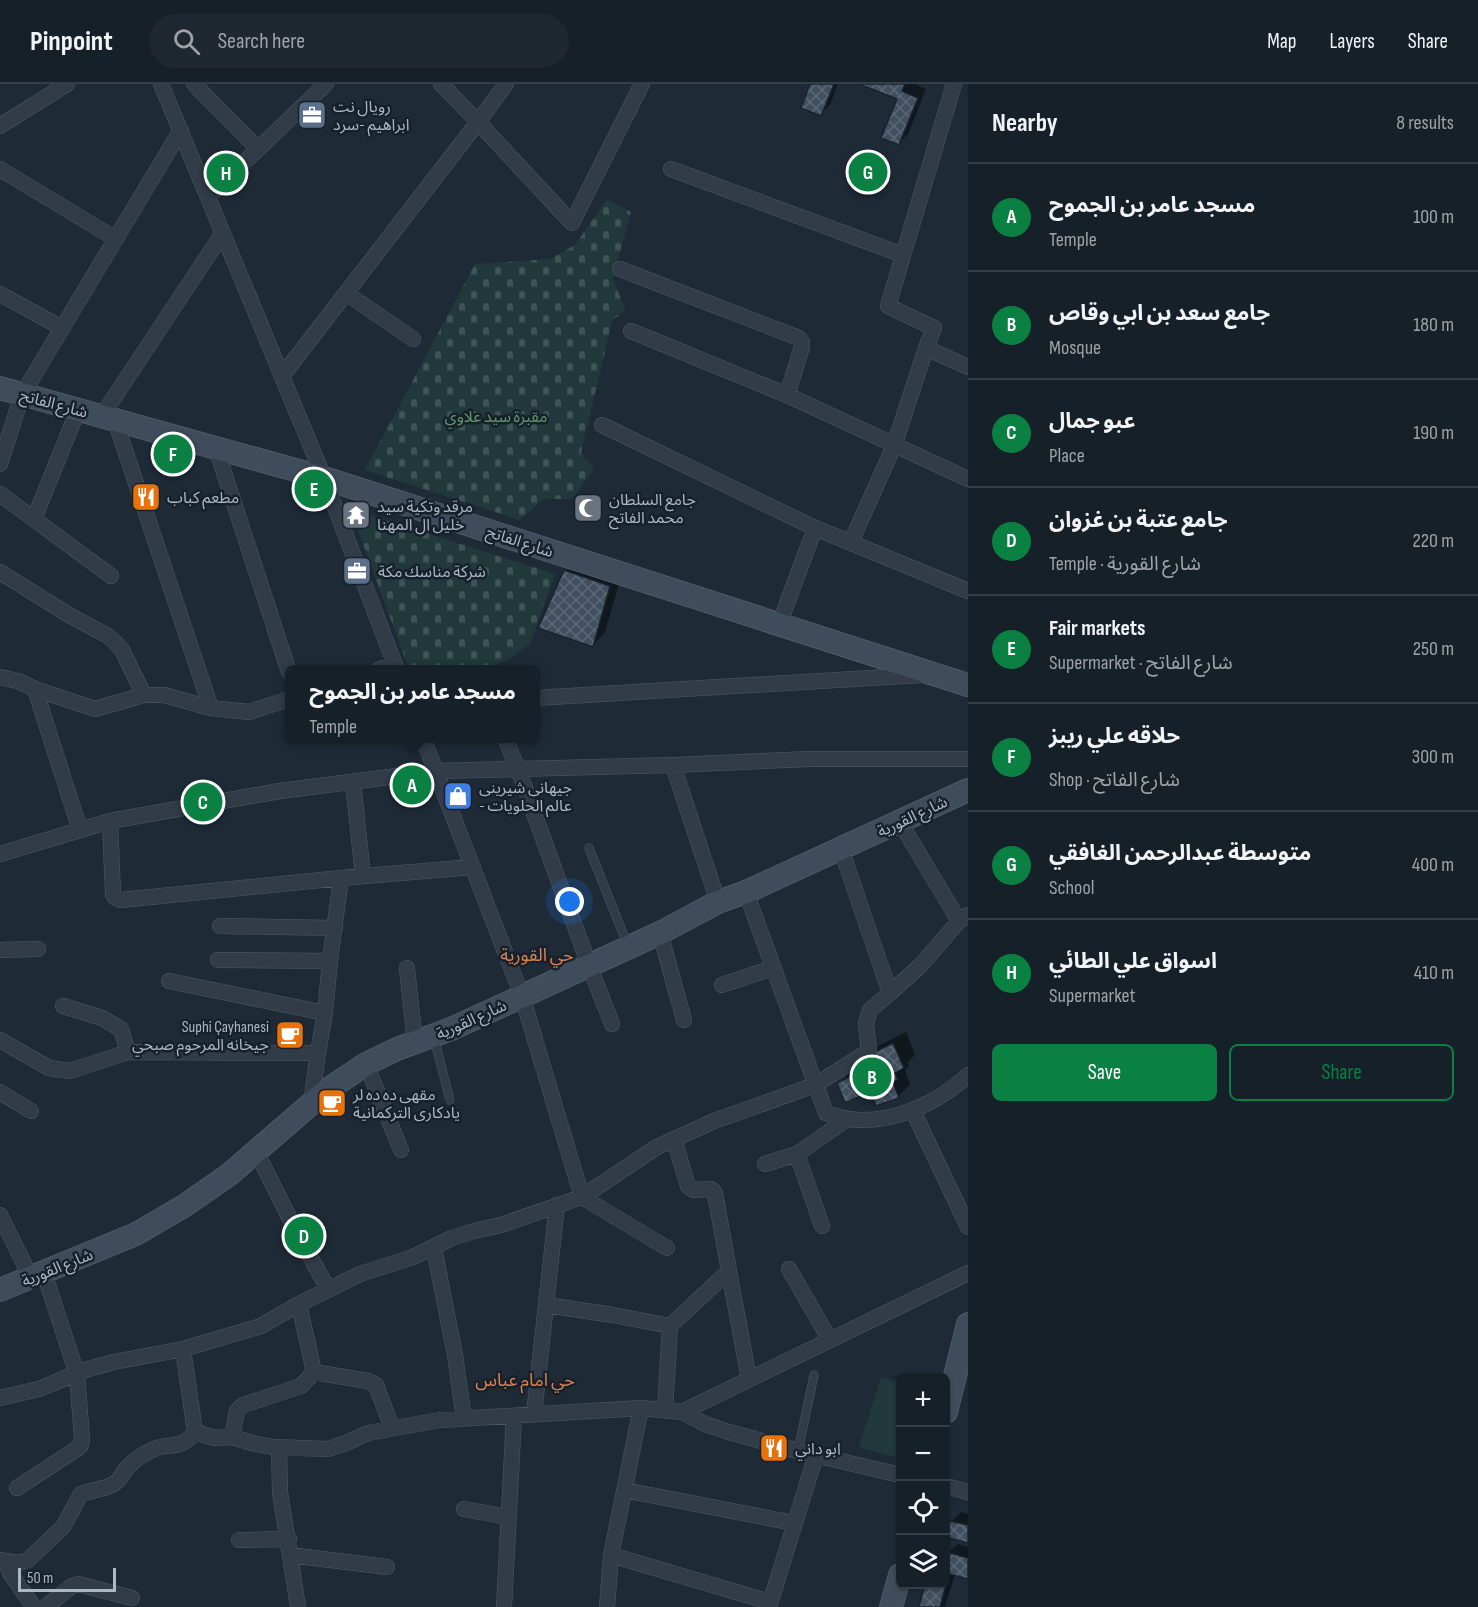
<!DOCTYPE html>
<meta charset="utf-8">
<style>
:root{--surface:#162029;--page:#1f2831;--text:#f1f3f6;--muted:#9ea3a8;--line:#353e46;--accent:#0b8043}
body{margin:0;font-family:"Sofia Sans Condensed","Noto Sans Arabic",sans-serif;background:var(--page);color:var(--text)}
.controls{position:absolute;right:18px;bottom:18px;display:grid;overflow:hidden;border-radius:9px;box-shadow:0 2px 4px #0004}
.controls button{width:54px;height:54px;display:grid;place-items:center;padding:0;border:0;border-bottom:2px solid var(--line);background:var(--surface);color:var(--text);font:30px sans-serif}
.scale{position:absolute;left:18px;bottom:15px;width:98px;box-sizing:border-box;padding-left:6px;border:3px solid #abb7c5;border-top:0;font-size:16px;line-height:21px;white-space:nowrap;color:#abb7c5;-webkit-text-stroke:4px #17212c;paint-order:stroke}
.you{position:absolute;left:570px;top:818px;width:21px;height:21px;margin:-15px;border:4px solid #fff;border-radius:50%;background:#1a73e8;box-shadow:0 0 0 9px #1a73e833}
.badge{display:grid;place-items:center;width:39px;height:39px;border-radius:50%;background:var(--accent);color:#fff;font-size:20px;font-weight:700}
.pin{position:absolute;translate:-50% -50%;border:3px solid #fff;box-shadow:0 2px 6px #0006}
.popup{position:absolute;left:285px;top:581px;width:255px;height:78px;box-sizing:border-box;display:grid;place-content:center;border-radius:9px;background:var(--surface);filter:drop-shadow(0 2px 4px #0005);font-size:20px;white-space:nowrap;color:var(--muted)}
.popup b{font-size:22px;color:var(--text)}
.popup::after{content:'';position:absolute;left:50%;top:100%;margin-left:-12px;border:12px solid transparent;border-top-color:var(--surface)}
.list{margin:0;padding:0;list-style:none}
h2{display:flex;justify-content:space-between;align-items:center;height:78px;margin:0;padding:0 24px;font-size:26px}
h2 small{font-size:20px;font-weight:400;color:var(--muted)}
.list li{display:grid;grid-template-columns:39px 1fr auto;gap:18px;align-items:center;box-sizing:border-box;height:108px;padding:0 24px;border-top:2px solid var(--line)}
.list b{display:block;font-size:22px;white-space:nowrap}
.list p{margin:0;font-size:20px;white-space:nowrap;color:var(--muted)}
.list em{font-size:20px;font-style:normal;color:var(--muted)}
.actions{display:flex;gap:12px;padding:18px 24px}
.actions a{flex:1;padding:14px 0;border:2px solid var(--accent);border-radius:9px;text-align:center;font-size:21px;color:var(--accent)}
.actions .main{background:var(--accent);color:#fff}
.icon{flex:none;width:33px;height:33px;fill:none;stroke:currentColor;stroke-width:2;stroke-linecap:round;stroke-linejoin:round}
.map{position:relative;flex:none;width:968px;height:1523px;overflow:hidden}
header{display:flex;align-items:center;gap:36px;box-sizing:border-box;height:84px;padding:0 30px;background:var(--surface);border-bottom:2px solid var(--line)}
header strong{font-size:28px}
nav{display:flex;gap:33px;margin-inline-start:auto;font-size:21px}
.search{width:420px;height:54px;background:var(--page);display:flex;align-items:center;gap:15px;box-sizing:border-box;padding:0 21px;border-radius:33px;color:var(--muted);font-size:22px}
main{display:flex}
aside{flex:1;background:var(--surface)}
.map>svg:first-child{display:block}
.cemetery{fill:url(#cemetery-stones)}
.green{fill:#21393a}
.shadow{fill:#0007}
.building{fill:url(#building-cross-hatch);stroke:#19232e;stroke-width:1.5}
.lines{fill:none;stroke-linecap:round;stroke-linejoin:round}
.lane-casing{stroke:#4f5a66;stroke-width:9}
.street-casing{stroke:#4f5a66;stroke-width:16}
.secondary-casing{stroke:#4f5a66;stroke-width:24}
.lane{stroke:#313c48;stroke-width:8}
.street{stroke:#313c48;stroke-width:15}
.secondary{stroke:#3f4c5b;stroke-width:22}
.labels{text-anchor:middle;stroke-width:5;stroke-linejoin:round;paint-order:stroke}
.poi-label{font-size:16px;fill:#abb7c5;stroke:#17212c;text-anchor:start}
.street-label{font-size:16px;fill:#abb7c5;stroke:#17212c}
.park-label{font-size:16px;fill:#62976a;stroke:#17212c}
.neighbourhood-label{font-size:18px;fill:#da8351;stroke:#17212c}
</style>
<header>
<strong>Pinpoint</strong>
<div class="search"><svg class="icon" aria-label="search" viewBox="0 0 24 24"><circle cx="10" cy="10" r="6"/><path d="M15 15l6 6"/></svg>Search here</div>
<nav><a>Map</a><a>Layers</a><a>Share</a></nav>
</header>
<main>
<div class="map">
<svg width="968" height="1523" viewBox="0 0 968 1523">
<defs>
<pattern id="cemetery-stones" width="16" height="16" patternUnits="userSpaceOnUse" patternTransform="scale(1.5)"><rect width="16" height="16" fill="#21393a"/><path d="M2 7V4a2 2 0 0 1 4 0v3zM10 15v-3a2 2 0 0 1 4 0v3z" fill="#3f5355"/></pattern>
<pattern id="building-cross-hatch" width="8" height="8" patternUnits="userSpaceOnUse" patternTransform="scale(1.5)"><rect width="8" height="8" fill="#415060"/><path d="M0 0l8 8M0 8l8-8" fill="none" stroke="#5a6775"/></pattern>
</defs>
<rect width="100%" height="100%" fill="#1e2b37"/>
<!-- cemetery -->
<path class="cemetery" d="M607 115 631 128 613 194 625 226 612 237 581 369 594 385 572 415H544L520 436 365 386 475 180 550 175 575 161Z
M367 430 555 490 530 560 510 574 488 585H409L358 446Z"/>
<!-- green -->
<path class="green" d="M881 1293 900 1299V1375L859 1363Z"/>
<!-- shadow -->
<path class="shadow" d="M812 0H838L830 21 820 30Z
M863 0H915L926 5 908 50 899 59V14Z
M578 474 622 489 605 548 593 561 566 487Z
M906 948 915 971 908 978 909 982 905 986 910 1000 898 1013 839 999 854 985 868 967Z
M961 1428 968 1430V1457L946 1451V1443Z
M958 1460 968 1463V1493L955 1490 945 1523H921L946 1500V1475L948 1469Z"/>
<!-- building -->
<path class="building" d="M810 0H834L821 32 801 24Z
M859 0H905L902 7 918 14 899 61 881 54 897 15Z
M564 486 610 502 593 563 538 544Z
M893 959 904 984 895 989 898 996 893 998 899 1014 876 1022 870 1008 845 1019 837 999 853 991V979Z
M950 1437 968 1441V1459L946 1453V1444L948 1445Z
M947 1468 968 1474V1495L949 1490 940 1523H919L925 1500H946V1473Z"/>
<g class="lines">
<!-- lane casing -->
<g class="lane-casing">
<path id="lane" d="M589 764 628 862
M434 954 450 1016
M798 1367 814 1291"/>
</g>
<!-- street casing -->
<g class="street-casing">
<path id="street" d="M161 0 324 394 397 586
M194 0 258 65
M441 0 478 38 572 139 642 0
M0 42 67 0
M0 85 116 155
M671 85 903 171
M208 113 326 0
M620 185 799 254 802 258V263L787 311
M346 209 413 255
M0 210 62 244
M631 247 787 311 968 395
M926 264 968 283
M282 292 478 38 506 0
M101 333 223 149
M115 336 211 624
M602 341 815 444 968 507
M216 364 289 588
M0 380 22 311 181 46
M0 410 111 492
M34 435 78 326
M851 458 894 362 926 264 934 244 888 222 954 0
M0 488 69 531 108 552 115 558 122 566 144 611
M779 541 815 444
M378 586 395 580
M0 593 18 597 35 605 95 625 144 611H164L211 624 249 628 289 615
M35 605 80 746
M535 614 921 591
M423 654 522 912 582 1113 667 1164
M505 654 518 685 589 881 612 940
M673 681 718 818
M353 698 363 792
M110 737 113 811 116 814 121 816 341 794 473 783
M900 738 959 837
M841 765 890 909
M0 770 110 737 280 707 436 687 673 681 809 675H968
M746 808 826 1029C833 1031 841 1034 848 1035 891 1041 937 1020 968 991
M220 842 335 844
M660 849 684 936
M0 866 38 865
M218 876 330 877
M407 884 415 959
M169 897 325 929
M722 901 773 884
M63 922 102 934 121 945 128 968
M0 956 49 984 70 987 128 968 318 969
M366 980 401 1066
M0 1008 31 1027
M311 1020 318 969 325 929 330 877 341 794
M913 1027 968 1143
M674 1055 688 1102 693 1106 711 1105 715 1109 729 1187
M256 1067 293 1141 328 1205
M797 1070 822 1142
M765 1080 797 1070 847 1035
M0 1131 31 1194
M434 1164 455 1271 464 1335
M789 1185 830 1256
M299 1220 314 1288 368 1297 376 1301 392 1344
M546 1221 613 1231 670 1242
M0 1314 39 1305 85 1286 114 1278 183 1265
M665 1326 670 1242 729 1187 749 1295
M682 1328 968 1189
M534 1330 557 1121
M232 1353 237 1327 243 1321 301 1302 314 1288
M279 1363 280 1408 298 1523
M900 1391 798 1367 729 1348 705 1340 682 1328 641 1324 440 1336 368 1349 346 1359 328 1365 273 1363 252 1359 232 1353 214 1354 195 1348 183 1265 261 1242 299 1220 360 1190 413 1173 452 1154 474 1147 501 1141 582 1113 657 1063 714 1037 815 1001 869 967 866 940 870 926 890 909 920 882 959 837 968 831
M946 1402 968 1408
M17 1404 78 1364 81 1361 82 1355 77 1290 44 1189
M624 1406 794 1439
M464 1425 508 1433
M239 1456 289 1455
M290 1471 387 1483
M611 1471 770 1518
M0 1476 19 1479 28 1476 63 1443 81 1410C91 1406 109 1405 116 1398 121 1395 123 1388 127 1384 135 1375 143 1370 154 1365 171 1358 180 1367 195 1348
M6 1477 10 1489 34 1523
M45 1523 72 1502 78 1500 132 1514
M504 1523 514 1332
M607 1523 611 1471 641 1324
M769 1523 816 1371"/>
</g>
<!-- secondary casing -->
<g class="secondary-casing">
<path id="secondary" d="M0 304 324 394 968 601
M0 1206 136 1150 184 1122 230 1090 327 1006 366 980 397 965 451 945 660 849 718 818 746 808 968 706
M946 1328 968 1240
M891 1523 900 1491"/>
</g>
<!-- lane -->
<use href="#lane" class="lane"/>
<!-- street -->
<use href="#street" class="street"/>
<!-- secondary -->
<use href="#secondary" class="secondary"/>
</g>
<!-- icons -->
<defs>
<g id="office-square" transform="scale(1.5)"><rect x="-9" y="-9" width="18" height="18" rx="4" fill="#5c6f8a" stroke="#17212c"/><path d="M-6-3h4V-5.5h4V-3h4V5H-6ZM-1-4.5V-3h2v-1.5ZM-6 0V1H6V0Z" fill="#fff"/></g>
<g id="restaurant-square" transform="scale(1.5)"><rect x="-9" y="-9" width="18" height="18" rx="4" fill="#e8710a" stroke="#17212c"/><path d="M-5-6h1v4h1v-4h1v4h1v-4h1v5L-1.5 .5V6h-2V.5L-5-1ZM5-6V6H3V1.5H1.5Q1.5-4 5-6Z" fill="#fff"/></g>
<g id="mosque-square" transform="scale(1.5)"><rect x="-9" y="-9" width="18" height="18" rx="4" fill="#6b7280" stroke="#17212c"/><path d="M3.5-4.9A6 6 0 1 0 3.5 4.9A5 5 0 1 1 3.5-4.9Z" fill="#fff"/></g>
<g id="temple-square" transform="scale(1.5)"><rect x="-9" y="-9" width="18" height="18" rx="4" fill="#6b7280" stroke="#17212c"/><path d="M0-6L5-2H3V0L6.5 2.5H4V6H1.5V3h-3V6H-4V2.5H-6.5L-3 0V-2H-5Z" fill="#fff"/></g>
<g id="shop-square" transform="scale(1.5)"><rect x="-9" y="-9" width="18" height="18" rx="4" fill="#3f7fe0" stroke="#17212c"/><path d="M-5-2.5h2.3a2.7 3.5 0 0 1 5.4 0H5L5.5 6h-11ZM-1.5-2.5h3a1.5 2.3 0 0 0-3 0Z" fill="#fff"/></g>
<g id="cafe-square" transform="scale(1.5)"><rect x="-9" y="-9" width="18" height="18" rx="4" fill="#e8710a" stroke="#17212c"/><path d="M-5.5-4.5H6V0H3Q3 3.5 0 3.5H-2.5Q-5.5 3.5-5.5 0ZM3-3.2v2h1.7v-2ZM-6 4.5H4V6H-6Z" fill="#fff"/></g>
</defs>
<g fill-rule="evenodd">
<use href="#office-square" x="312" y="31"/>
<use href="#restaurant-square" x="146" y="413"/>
<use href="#mosque-square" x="588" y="424"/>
<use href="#temple-square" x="356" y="431"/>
<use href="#office-square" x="357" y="487"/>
<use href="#shop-square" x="458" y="712"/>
<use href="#cafe-square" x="290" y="951"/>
<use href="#cafe-square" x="332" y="1019"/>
<use href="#restaurant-square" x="774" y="1364"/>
</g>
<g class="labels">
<!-- poi labels -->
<g class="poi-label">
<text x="333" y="28">رويال نت<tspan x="333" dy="18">ابراهيم -سرد</tspan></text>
<text x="167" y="419">مطعم كباب</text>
<text x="609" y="421">جامع السلطان<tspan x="609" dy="18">محمد الفاتح</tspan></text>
<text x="377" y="428">مرقد وتكية سيد<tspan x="377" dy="18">خليل ال المهنا</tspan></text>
<text x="378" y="493">شركة مناسك مكة</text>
<text x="479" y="709">جیهانی شیرینی<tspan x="479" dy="18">- عالم الحلويات</tspan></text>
<text x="269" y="948" text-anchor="end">Suphi Çayhanesi<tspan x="269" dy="18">جيخانه المرحوم صبحي</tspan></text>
<text x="353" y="1016">مقهى ده ده لر<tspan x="353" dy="18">يادكارى التركمانية</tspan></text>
<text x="795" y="1370">ابو داني</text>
</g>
<!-- street labels -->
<g class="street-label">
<text transform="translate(54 319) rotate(15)" y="6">شارع الفاتح</text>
<text transform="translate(520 457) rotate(18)" y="6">شارع الفاتح</text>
<text transform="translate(912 732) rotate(-25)" y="6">شارع القورية</text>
<text transform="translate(471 935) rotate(-24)" y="6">شارع القورية</text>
<text transform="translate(57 1183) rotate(-22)" y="6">شارع القورية</text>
</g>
<!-- park labels -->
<g class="park-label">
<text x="496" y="338">مقبرة سيد علاوي</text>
</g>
<!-- neighbourhood labels -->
<g class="neighbourhood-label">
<text x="537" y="877">حي القورية</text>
<text x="525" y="1302">حي امام عباس</text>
</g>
</g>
</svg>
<div class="controls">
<button>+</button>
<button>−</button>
<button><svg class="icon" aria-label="locate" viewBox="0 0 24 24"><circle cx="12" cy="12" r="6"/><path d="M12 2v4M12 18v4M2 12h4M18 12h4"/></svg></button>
<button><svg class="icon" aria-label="layers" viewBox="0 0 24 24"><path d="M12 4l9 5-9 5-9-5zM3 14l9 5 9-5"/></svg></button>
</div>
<div class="scale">50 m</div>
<div class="you"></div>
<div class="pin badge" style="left:412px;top:701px">A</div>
<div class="popup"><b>مسجد عامر بن الجموح</b>Temple</div>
<div class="pin badge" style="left:872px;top:993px">B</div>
<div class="pin badge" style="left:203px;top:718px">C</div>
<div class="pin badge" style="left:304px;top:1152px">D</div>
<div class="pin badge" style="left:314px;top:405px">E</div>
<div class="pin badge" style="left:173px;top:370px">F</div>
<div class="pin badge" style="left:868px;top:88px">G</div>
<div class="pin badge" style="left:226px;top:89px">H</div>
</div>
<aside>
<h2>Nearby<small>8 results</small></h2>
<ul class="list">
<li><span class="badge">A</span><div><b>مسجد عامر بن الجموح</b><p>Temple</p></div><em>100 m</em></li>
<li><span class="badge">B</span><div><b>جامع سعد بن ابي وقاص</b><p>Mosque</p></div><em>180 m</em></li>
<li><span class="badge">C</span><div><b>عبو جمال</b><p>Place</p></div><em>190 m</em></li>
<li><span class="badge">D</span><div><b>جامع عتبة بن غزوان</b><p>Temple · شارع القورية</p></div><em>220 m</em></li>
<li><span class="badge">E</span><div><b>Fair markets</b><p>Supermarket · شارع الفاتح</p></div><em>250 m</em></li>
<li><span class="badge">F</span><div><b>حلاقه علي ريبز</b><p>Shop · شارع الفاتح</p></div><em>300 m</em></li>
<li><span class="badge">G</span><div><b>متوسطة عبدالرحمن الغافقي</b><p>School</p></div><em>400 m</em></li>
<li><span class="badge">H</span><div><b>اسواق علي الطائي</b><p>Supermarket</p></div><em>410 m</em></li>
</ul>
<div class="actions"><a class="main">Save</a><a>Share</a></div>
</aside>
</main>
